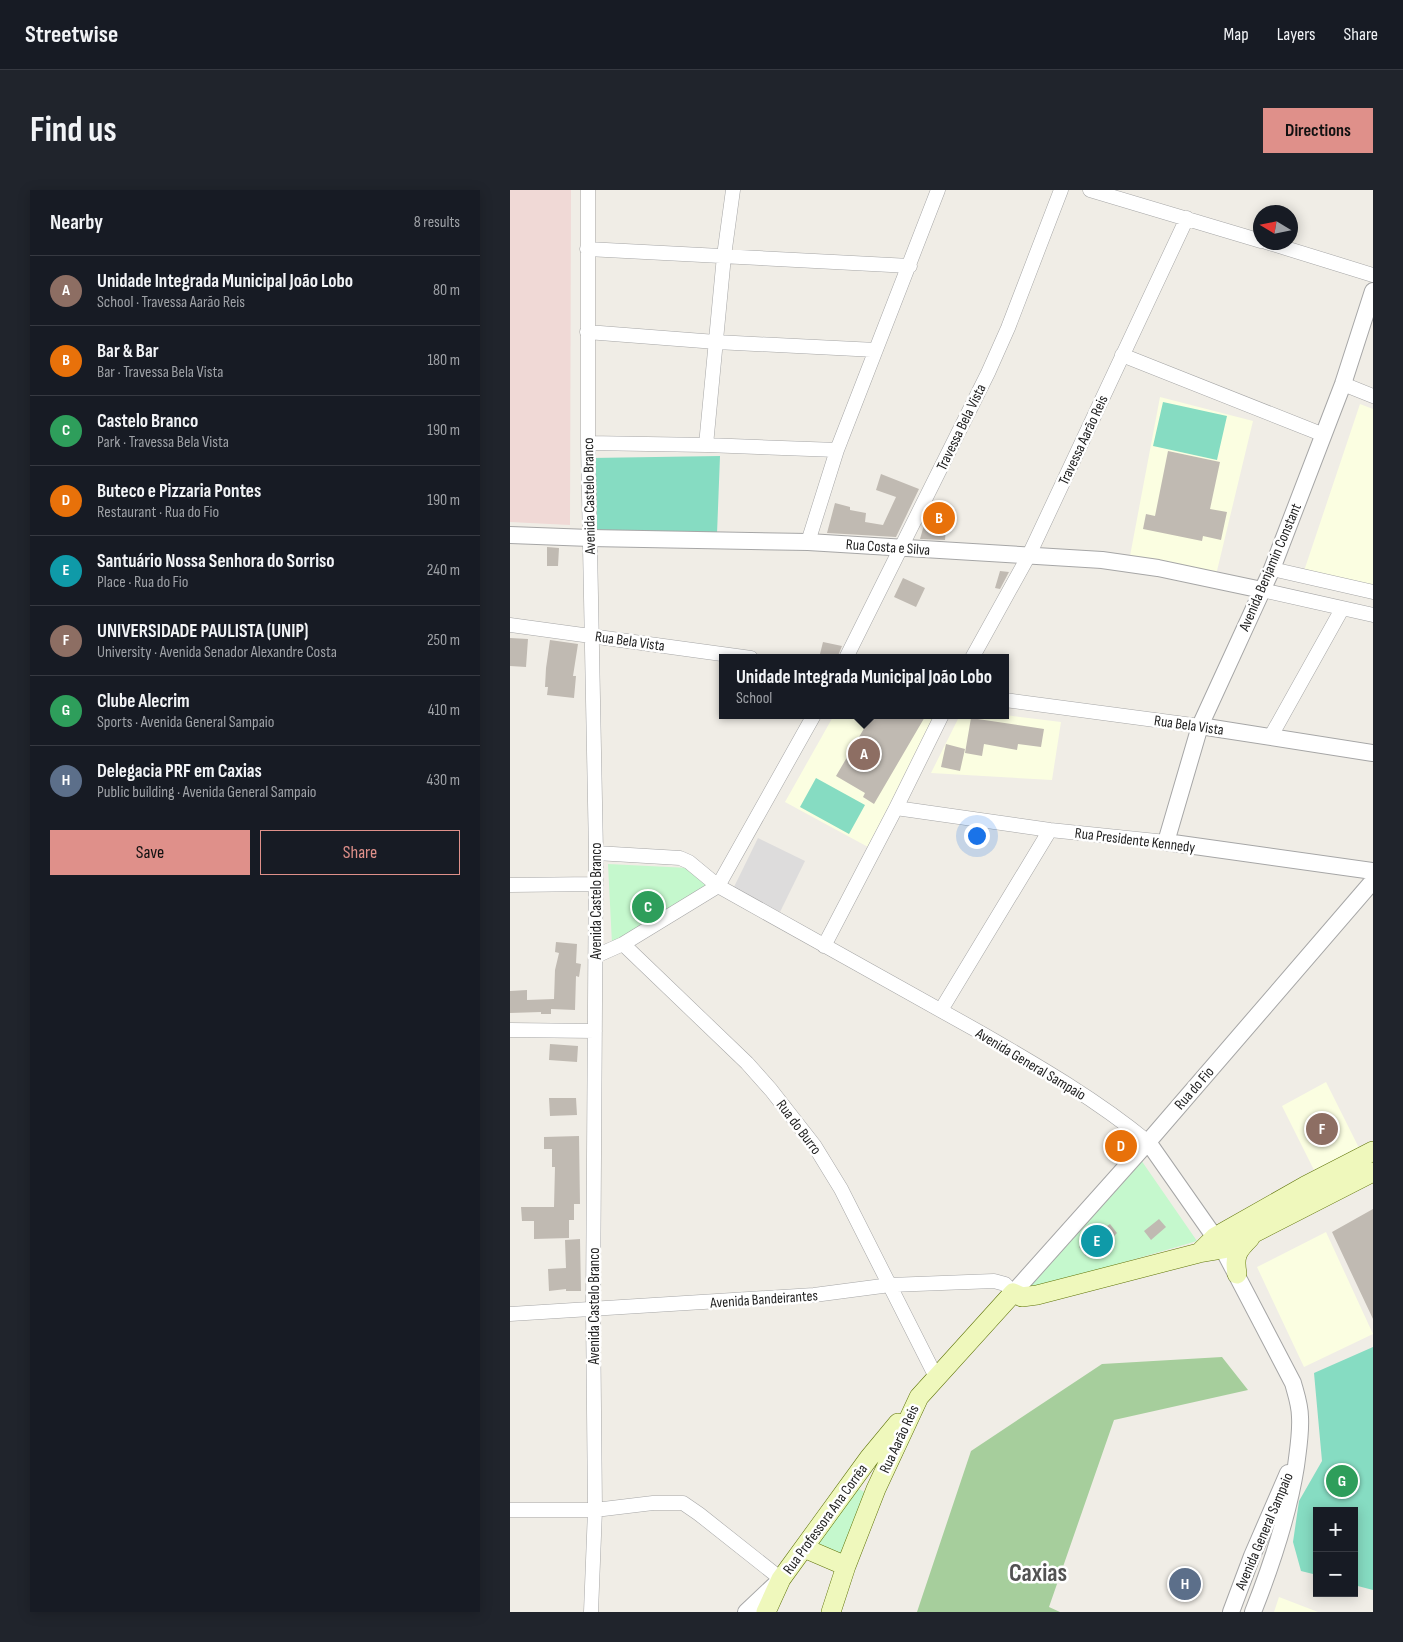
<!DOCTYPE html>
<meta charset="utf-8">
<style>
:root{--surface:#171b24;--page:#20242c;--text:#f1f3f6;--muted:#9ea1a6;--line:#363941;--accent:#df908a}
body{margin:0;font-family:"Sofia Sans Condensed",sans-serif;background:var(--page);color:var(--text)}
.controls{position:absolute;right:15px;bottom:15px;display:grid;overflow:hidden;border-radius:0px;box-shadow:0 2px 12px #0003}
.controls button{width:45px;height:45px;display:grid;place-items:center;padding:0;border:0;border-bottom:1px solid var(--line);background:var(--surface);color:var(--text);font:25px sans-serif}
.compass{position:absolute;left:743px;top:15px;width:45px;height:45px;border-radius:50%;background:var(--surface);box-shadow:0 2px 12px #0003;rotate:280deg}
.you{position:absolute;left:466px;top:645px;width:18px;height:18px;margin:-12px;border:4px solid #fff;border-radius:50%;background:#1a73e8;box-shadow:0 0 0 8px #1a73e833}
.badge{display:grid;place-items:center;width:32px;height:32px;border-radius:50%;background:var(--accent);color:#fff;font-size:16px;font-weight:700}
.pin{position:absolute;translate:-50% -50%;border:2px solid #fff;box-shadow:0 1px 5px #0006}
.popup{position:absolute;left:209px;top:464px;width:290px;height:65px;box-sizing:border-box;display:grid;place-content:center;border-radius:0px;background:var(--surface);filter:drop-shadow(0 1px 4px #0005);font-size:16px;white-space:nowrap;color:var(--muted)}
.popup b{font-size:19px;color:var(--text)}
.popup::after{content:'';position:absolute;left:50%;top:100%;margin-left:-10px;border:10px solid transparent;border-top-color:var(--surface)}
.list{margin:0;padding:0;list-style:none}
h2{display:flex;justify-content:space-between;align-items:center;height:65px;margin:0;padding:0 20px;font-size:21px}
h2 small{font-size:16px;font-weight:400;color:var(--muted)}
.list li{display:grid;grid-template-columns:32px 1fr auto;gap:15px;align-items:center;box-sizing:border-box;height:70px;padding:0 20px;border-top:1px solid var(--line)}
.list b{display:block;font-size:19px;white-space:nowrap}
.list p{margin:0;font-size:16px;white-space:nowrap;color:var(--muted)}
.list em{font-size:16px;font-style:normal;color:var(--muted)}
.actions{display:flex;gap:10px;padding:15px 20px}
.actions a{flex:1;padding:11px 0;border:1px solid var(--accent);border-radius:0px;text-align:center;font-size:18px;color:var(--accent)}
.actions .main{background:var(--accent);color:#111}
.map{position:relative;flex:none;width:863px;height:1422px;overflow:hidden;border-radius:0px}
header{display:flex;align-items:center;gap:30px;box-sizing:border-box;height:70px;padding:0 25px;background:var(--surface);border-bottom:1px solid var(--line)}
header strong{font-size:24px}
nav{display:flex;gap:28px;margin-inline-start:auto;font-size:18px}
.intro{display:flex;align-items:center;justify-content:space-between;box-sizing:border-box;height:120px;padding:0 30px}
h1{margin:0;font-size:35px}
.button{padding:12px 22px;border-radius:0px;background:var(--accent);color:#111;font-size:18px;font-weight:700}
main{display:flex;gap:30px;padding:0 30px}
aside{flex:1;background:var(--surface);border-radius:0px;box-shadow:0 2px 12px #0003}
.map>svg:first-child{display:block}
.residential{fill:#dddcdc}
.commercial{fill:#f0d9d6}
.education{fill:#fbfee1}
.forest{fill:#a6ce9c}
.park{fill:#c5f8cd}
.pitch{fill:#86dcc2}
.building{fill:#c0bab2}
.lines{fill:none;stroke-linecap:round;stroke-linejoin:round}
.minor-casing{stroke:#a6a6a6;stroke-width:15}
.tertiary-casing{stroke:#a6a6a6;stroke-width:18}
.secondary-casing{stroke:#5f7408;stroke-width:20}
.minor{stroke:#fff;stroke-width:14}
.tertiary{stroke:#fff;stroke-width:16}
.secondary{stroke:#eff8bc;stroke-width:19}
.labels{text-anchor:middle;stroke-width:5;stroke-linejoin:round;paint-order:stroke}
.street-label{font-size:15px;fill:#1f1f1f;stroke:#fff}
.town-label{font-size:25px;font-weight:bold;fill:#525252;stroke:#fff}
</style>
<header>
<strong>Streetwise</strong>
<nav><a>Map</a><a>Layers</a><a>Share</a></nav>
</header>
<div class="intro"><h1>Find us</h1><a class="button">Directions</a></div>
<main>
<aside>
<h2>Nearby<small>8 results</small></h2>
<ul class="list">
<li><span class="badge" style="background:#8d6e63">A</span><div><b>Unidade Integrada Municipal João Lobo</b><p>School · Travessa Aarão Reis</p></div><em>80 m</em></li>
<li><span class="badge" style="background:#e8710a">B</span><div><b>Bar &amp; Bar</b><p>Bar · Travessa Bela Vista</p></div><em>180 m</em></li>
<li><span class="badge" style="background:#2e9e5b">C</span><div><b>Castelo Branco</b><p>Park · Travessa Bela Vista</p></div><em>190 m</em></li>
<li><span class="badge" style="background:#e8710a">D</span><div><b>Buteco e Pizzaria Pontes</b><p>Restaurant · Rua do Fio</p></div><em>190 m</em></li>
<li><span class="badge" style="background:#0f9aa8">E</span><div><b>Santuário Nossa Senhora do Sorriso</b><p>Place · Rua do Fio</p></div><em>240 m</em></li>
<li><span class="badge" style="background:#8d6e63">F</span><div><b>UNIVERSIDADE PAULISTA (UNIP)</b><p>University · Avenida Senador Alexandre Costa</p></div><em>250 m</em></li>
<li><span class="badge" style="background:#2e9e5b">G</span><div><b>Clube Alecrim</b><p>Sports · Avenida General Sampaio</p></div><em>410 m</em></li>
<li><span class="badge" style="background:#5c6f8a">H</span><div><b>Delegacia PRF em Caxias</b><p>Public building · Avenida General Sampaio</p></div><em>430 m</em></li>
</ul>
<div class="actions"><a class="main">Save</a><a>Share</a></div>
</aside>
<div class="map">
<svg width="863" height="1422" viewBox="0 0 863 1422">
<rect width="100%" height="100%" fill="#f0ede6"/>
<!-- residential -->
<path class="residential" d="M248 648 295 671 270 722 223 699Z"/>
<!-- commercial -->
<path class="commercial" d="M0 0H61L60 335 0 332Z"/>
<!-- education -->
<path class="education" d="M650 207 743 231 706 385 620 366Z
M850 214 863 219V399L793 384Z
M324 525H425L358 657 275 612Z
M450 525H495L551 532 542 590 421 583Z
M816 892 851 962 806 984 772 916Z
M816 1042 863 1144 794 1177 747 1077Z
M769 1407 808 1422H764Z"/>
<!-- forest -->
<path class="forest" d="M712 1167 738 1200 604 1230 539 1417 550 1422H407L461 1261 592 1174Z"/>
<!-- park -->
<path class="park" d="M98 674 179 678 201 700 102 754Z
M631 970 687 1051 512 1102Z
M349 1299 356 1303 333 1367 303 1355Z"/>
<!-- pitch -->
<path class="pitch" d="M653 212 717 226 707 270 643 256Z
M210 266 207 344 82 342 81 268Z
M306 588 355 615 339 644 290 617Z
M863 1157V1400L844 1395V1321H807V1385L791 1381 783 1352 789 1311 812 1271 804 1183Z"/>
<!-- building -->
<path class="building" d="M658 261 710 272 700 319 717 322 711 350 693 346 692 351 633 339 636 324 645 326Z
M371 284 409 299 386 347 317 343 325 313 340 317V320L356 323 355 332 373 335 386 307 366 300Z
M425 313 443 320 436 337 435 350 410 349 414 335Z
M37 357 49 358 48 376H37Z
M490 381 499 382 490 399 485 398Z
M393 388 415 398 406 417 384 407Z
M0 448 18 449 16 477 0 476Z
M40 450 68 454 63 486H66L64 508 37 505 38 497H35L36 478Z
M313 452 332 456 327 468H309Z
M362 525H416L364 614 353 607 355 603 326 586Z
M461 528 534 539 531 557 508 554 507 560 474 554 472 566 455 563Z
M436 554 455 559 450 581 431 577Z
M46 752 67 754 66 773 71 774 69 787 66 786 65 820 41 819V824H31V822L0 823V801L17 800V810L44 809 45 780 49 763 45 762Z
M40 854 68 856 67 872 39 870Z
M39 908H66L67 925 40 926Z
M610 941 624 952 607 971 594 960Z
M69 946 70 1014H64V1030H59V1048L24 1049V1031H12L11 1017H44L45 977H42V959H34V947Z
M863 1019V1129L822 1042Z
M649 1029 656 1037 641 1050 634 1041Z
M600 1034 607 1043 602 1048 601 1059 592 1066 580 1063 576 1066 569 1057 573 1054 574 1044 584 1036 594 1038Z
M70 1049 71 1101H56V1099L39 1101 38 1079 56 1078 55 1050Z"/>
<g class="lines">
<!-- minor casing -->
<g class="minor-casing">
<path id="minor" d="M78 0V253L86 663 83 1119 85 1320 81 1422
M580 0 751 51
M756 52 863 85
M77 59 400 76
M77 142 206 152 366 160
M612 165 814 245
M833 194 863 206
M78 253 196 255 327 260
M196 255 214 66 223 0
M298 352 327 260 428 0
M762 379 863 402
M752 400 863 425
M0 435 241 468
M336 468 478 183 498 138 551 0
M462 468 519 365 677 28
M495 510 690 536
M761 546 832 419
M386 618 540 640 656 652
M86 663 170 668 179 672 208 696C296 746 385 794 473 844 530 877 587 910 638 952
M0 695 86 694
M113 754 208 696 304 525
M314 756 386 618 432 525
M86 766 113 754 237 873 261 900 304 955 331 999 426 1187
M431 820 540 640
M0 840 85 841
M0 1124 304 1105 380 1095 484 1091 495 1094 503 1103
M0 1320H85L143 1313H173L189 1324 271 1389"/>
</g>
<!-- tertiary casing -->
<g class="tertiary-casing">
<path id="tertiary" d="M863 101 833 194 762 379 690 536 656 652 863 681
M0 345 80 348 298 352 592 370 648 378 752 400
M690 536 863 563
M638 952 713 1059 783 1193C786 1204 790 1215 790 1227 791 1243 788 1260 786 1276 778 1327 762 1374 743 1422
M503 1103 638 952 863 691
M236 1422 269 1391
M721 1422 742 1366 778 1283"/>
</g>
<!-- secondary casing -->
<g class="secondary-casing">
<path id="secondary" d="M689 1063 705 1047 795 996 863 961
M727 1084C724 1065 727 1061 740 1048
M294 1358 336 1376
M256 1422 271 1389 359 1268 388 1233
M321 1422 336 1376 366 1299 409 1207 503 1103 512 1107 527 1105 689 1063 713 1059 863 982"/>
</g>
<!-- minor -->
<use href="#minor" class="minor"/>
<!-- tertiary -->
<use href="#tertiary" class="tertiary"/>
<!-- secondary -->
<use href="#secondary" class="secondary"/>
</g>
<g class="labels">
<!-- street labels -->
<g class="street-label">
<text transform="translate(451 237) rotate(-64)" y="5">Travessa Bela Vista</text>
<text transform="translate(573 250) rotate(-65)" y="5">Travessa Aarão Reis</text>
<text transform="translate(79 306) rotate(-91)" y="5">Avenida Castelo Branco</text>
<text transform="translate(378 357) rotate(4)" y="5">Rua Costa e Silva</text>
<text transform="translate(760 377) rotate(-67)" y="5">Avenida Benjamin Constant</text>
<text transform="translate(120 451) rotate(8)" y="5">Rua Bela Vista</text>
<text transform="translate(679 535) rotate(8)" y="5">Rua Bela Vista</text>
<text transform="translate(625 650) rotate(7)" y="5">Rua Presidente Kennedy</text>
<text transform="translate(86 711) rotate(-90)" y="5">Avenida Castelo Branco</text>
<text transform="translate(521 874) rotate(31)" y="5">Avenida General Sampaio</text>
<text transform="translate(684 898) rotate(-49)" y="5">Rua do Fio</text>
<text transform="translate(289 937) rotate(53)" y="5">Rua do Burro</text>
<text transform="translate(254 1109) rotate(-4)" y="5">Avenida Bandeirantes</text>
<text transform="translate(84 1116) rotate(-90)" y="5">Avenida Castelo Branco</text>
<text transform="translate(389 1249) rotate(-65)" y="5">Rua Aarão Reis</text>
<text transform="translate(315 1329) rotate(-54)" y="5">Rua Professora Ana Corrêa</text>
<text transform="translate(754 1341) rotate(-67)" y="5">Avenida General Sampaio</text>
</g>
<!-- town labels -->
<g class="town-label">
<text x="528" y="1391">Caxias</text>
</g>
</g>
</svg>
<div class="controls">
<button>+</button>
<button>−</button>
</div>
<svg class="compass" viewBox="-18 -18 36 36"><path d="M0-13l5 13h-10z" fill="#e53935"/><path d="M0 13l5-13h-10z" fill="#9ea1a6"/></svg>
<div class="you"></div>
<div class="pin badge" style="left:354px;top:564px;background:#8d6e63">A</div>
<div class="popup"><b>Unidade Integrada Municipal João Lobo</b>School</div>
<div class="pin badge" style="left:429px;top:328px;background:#e8710a">B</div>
<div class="pin badge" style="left:138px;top:717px;background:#2e9e5b">C</div>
<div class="pin badge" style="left:611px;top:956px;background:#e8710a">D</div>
<div class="pin badge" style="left:587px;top:1051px;background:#0f9aa8">E</div>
<div class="pin badge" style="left:812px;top:939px;background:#8d6e63">F</div>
<div class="pin badge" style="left:832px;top:1291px;background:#2e9e5b">G</div>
<div class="pin badge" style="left:675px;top:1394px;background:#5c6f8a">H</div>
</div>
</main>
